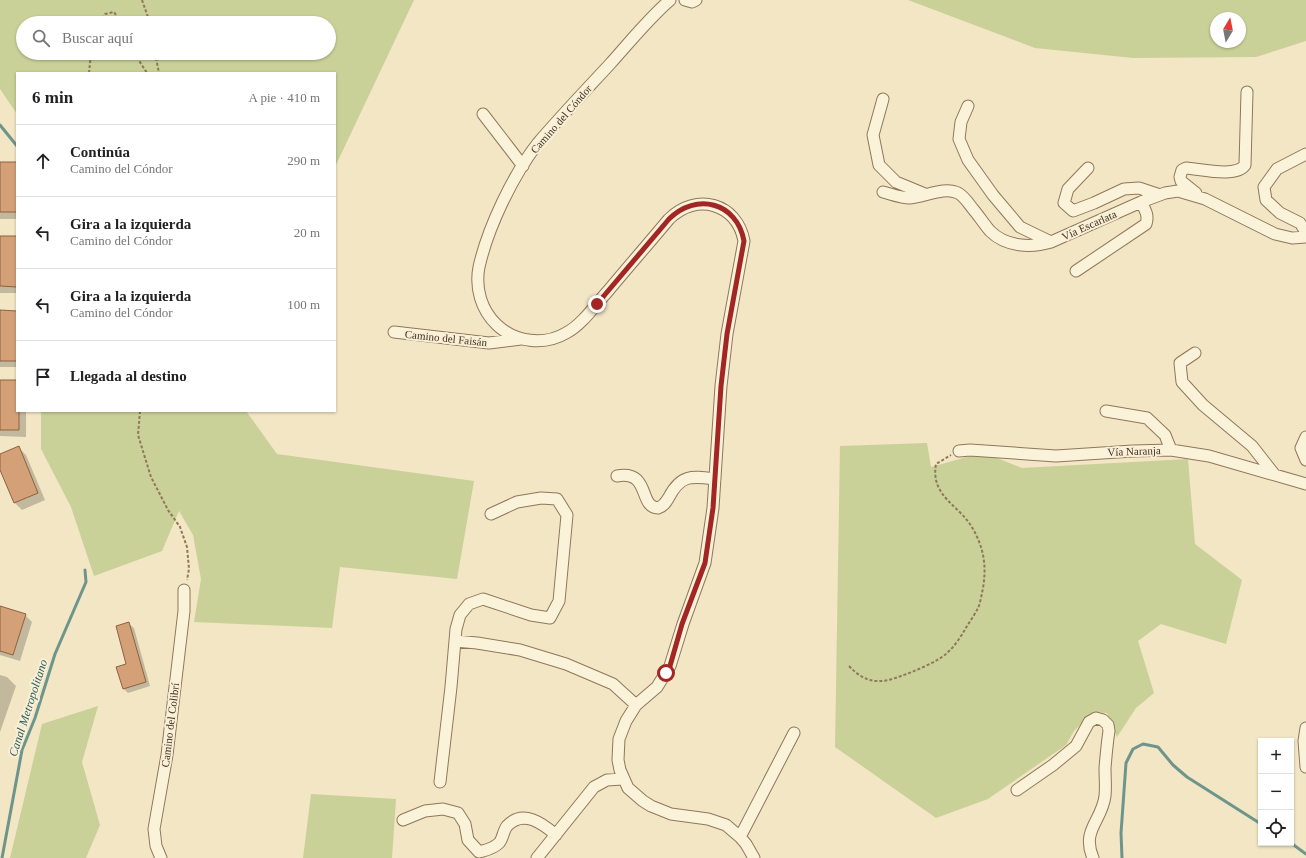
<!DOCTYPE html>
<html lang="es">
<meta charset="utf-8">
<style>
:root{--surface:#fff;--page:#f2f2f2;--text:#222;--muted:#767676;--line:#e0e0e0}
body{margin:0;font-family:Georgia,serif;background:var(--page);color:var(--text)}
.controls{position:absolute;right:12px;bottom:12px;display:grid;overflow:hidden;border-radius:0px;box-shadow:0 1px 3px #0004}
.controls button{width:36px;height:36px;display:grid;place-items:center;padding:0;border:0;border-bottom:1px solid var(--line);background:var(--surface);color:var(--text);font:20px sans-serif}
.compass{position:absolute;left:1210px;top:12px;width:36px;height:36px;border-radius:50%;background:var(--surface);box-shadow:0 1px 3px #0004;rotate:10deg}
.stop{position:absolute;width:12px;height:12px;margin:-9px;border:3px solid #a32624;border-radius:50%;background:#fff}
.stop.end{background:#a32624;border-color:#fff;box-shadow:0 1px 4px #0008}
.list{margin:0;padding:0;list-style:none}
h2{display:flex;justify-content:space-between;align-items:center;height:52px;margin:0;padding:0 16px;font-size:17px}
h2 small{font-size:13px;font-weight:400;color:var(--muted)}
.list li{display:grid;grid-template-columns:26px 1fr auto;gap:12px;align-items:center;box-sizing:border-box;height:72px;padding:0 16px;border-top:1px solid var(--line)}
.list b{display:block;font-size:15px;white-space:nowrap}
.list p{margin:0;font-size:13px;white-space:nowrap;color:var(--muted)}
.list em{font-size:13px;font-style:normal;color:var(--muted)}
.icon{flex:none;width:22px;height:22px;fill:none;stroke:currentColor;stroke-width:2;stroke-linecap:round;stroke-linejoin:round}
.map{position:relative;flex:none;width:1306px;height:858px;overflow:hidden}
.search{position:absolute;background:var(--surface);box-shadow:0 1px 3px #0004;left:16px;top:16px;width:320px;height:44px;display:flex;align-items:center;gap:10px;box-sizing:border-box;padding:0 14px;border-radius:22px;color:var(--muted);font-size:15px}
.panel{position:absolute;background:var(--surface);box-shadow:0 1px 3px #0004;left:16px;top:72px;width:320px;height:340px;border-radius:0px}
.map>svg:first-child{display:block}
.green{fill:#c9d198;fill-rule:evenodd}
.shadow{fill:#0003}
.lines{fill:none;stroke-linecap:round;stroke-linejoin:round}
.stream{stroke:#6d958c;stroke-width:3}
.building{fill:#d3a078;stroke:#90603d}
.minor-casing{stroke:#8f7759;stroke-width:13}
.path{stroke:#8f7759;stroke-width:2;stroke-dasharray:3 2;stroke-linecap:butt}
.minor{stroke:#fbf2da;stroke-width:11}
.route{stroke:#a32624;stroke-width:5}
.labels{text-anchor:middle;stroke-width:4;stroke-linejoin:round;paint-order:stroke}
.street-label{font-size:11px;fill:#3e2e1e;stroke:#f9efd6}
.water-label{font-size:12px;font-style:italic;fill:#2c5f5d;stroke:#f9efd6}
</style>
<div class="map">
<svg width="1306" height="858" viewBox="0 0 1306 858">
<rect width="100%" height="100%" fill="#f2e6c5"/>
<!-- green -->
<path class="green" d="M0 0H414L335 167V73H17V114L0 89ZM23 23H329V53H23Z
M908 0H1306V41L1256 57 1133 58 1035 48ZM1216 18H1240V42H1216Z
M41 411H246L277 454 474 481 457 579 340 567 332 628 194 622 201 579 193 535 179 511 162 551 94 576 71 507 41 449Z
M927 443 931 467 974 455 992 456 1022 468 1188 459 1195 544 1242 580 1226 644 1161 624 1138 641 1154 693 1136 708 1117 737 1107 713 1093 712 1074 731 1066 745 988 799 936 818 835 747 840 446Z
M98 706 82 762 100 825 86 858H10L42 724Z
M311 794 396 799 392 858H303Z"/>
<!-- shadow -->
<path class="shadow" d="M0 163H17V219H0Z
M0 237H17V293H0Z
M0 311 17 312V367H0Z
M0 381H17V411H26V437L0 436Z
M19 448 26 455 45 500 22 510 15 503 0 468V455Z
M0 607 25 615 32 622 20 661 0 655Z
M129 624 134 628 150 686 128 693 123 688 128 665Z
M0 675 7 677 16 686 0 732Z"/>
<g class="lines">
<!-- stream -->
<path class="stream" d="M0 125 17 146
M1291 843 1306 854
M2 858 22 750 35 718 55 654 86 582 85 570
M1122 858 1121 833 1126 763 1133 749 1143 744 1158 747 1173 765 1187 777 1261 824"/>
</g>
<!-- building -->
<path class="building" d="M0 162H17V212H0Z
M0 236H17V287L0 286Z
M0 310 17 311V361H0Z
M0 380H17V411H19V430H0Z
M19 446 38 493 14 503 0 470V454Z
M0 606 26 614 13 655 0 651Z
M129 622 146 682 123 689 116 667 126 664 116 626Z"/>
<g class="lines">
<!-- minor casing -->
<g class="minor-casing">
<path id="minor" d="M670 0C648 19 629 43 610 64 586 90 561 116 538 143 513 175 488 227 479 267 475 288 481 310 497 325 515 342 544 346 566 333 582 325 596 304 608 291 628 267 649 243 669 219 696 192 737 203 744 241L727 334 721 386 713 508 705 563 683 624 670 666 657 687 636 705 626 721 619 739 618 760 620 770 628 788 643 801 651 806 671 814 708 819 726 825 740 837 746 844 754 858
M685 0 692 2 696 0
M883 99 873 135 879 165 896 182 925 194
M968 106 961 122 959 139 968 160 993 195 1020 227 1051 242
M483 114 523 166
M1306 154 1277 169 1264 187 1266 200 1280 213 1300 223 1306 232
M1088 168 1068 189 1064 203 1073 211 1094 203 1124 189 1139 188 1160 195
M883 192C891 194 901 198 910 198 925 197 944 186 958 193 964 196 969 204 973 209 979 216 984 224 990 231 1006 247 1031 248 1051 242L1141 202 1165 193 1178 191 1205 199 1275 234 1292 238 1306 237
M1196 193 1181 181 1180 177 1182 170 1186 168C1201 169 1236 178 1245 165L1247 92
M1076 271 1146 224C1149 215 1145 210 1141 202
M394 332 489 343 521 339
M1195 353 1180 363 1182 382 1203 405 1252 446 1274 474
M1106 411 1147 418 1165 435 1171 450
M1306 437 1301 448 1306 460
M959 451 970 450 1056 456 1133 451 1171 450 1209 456 1306 484
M617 476C651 470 638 507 658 508 664 506 666 502 669 497 681 474 692 476 715 479
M455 641 477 643 520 650 566 664 613 684 636 705
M1306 728 1304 741 1306 767
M440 782 451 687 456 629 460 615 469 604 483 599 531 615 550 618 559 601 567 515 557 499 541 498 517 502 491 514
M1017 790 1053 765 1076 746 1089 722 1096 718 1103 720 1108 725 1109 731C1107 744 1106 756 1105 768 1105 778 1106 787 1105 796 1102 821 1081 830 1093 858
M403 820 425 811 443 809 458 813 465 824 468 840 479 852C486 850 493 849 499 843 503 839 503 831 507 826 523 809 542 823 556 835
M740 837 794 733
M161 858 156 846 154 829 167 755 184 611V590
M537 858 594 787 607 780 623 779"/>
</g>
<!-- path -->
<path class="path" d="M142 0 150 23
M100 23 105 14 114 12 121 23
M134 53 147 73
M155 53 159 73
M89 73 91 53
M140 411 138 435 151 477 168 510 180 527 187 547 189 569 187 580
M849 666C866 684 880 684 901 676 913 672 939 661 947 653 955 646 962 635 967 626 971 620 975 614 978 608 980 604 981 598 982 593 987 570 985 550 973 529 960 505 930 497 936 464L951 455"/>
<!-- minor -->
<use href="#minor" class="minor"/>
</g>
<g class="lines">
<!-- route -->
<path class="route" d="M597 304 669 219C696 192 737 202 744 241L727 334 721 386 713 508 705 563 682 624 670 666 666 673"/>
</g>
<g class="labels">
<!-- street labels -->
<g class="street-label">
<text transform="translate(561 119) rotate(-49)" y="4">Camino del Cóndor</text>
<text transform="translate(1089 225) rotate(-24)" y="4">Vía Escarlata</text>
<text transform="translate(446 338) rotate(6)" y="4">Camino del Faisán</text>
<text transform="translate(1134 451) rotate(-2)" y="4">Vía Naranja</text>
<text transform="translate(170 725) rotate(-83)" y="4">Camino del Colibrí</text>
</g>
<!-- water labels -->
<g class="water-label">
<text transform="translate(28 708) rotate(-72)" y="4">Canal Metropolitano</text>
</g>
</g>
</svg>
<div class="controls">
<button>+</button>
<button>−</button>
<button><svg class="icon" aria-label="locate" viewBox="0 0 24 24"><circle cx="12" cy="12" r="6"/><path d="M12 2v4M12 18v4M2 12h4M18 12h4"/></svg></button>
</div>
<svg class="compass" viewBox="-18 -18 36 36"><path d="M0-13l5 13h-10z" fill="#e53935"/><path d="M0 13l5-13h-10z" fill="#767676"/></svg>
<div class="stop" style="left:666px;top:673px"></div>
<div class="stop end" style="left:597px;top:304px"></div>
<div class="search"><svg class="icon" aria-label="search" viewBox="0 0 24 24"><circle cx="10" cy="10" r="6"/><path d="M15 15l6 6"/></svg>Buscar aquí</div>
<section class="panel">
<h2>6 min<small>A pie · 410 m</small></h2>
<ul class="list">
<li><svg class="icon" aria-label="ahead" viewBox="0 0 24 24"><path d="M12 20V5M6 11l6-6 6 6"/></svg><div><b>Continúa</b><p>Camino del Cóndor</p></div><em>290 m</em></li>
<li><svg class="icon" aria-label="left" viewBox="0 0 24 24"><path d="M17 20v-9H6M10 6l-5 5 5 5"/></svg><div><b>Gira a la izquierda</b><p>Camino del Cóndor</p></div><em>20 m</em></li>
<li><svg class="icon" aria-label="left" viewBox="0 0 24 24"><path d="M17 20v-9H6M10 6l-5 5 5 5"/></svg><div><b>Gira a la izquierda</b><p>Camino del Cóndor</p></div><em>100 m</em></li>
<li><svg class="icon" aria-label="arrive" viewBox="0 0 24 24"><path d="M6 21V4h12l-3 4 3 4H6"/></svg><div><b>Llegada al destino</b></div></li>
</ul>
</section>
</div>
